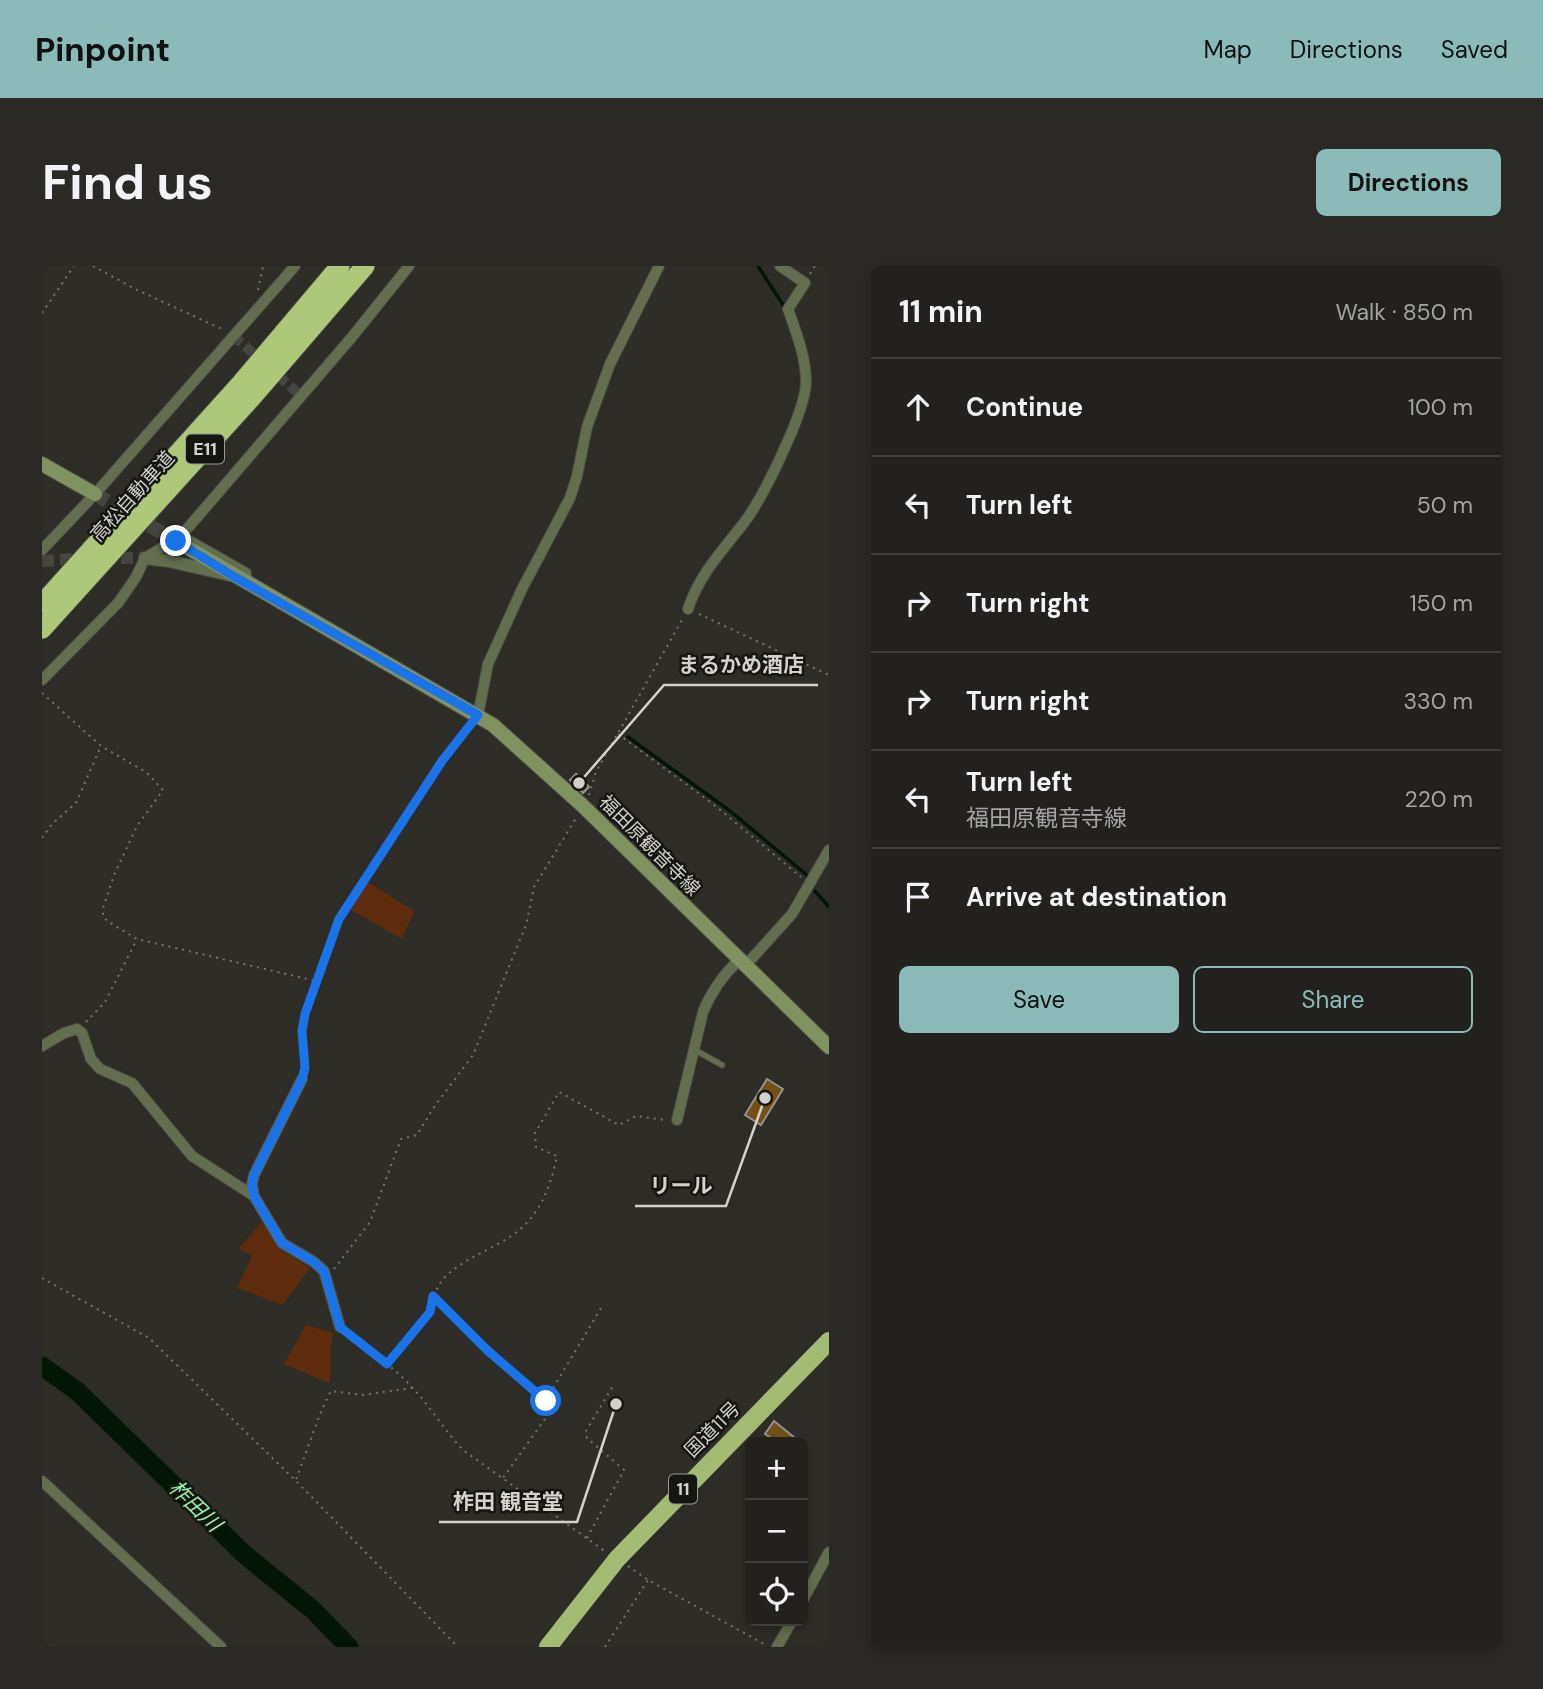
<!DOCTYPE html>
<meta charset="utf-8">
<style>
:root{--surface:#22211d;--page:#2a2926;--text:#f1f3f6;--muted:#a2a3a4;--line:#3f3e3b;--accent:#8bbbb9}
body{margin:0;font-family:"DM Sans","Noto Sans JP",sans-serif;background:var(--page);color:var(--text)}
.controls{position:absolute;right:21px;bottom:21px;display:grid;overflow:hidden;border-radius:10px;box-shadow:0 4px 10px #0003}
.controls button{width:63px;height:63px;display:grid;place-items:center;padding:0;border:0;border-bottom:2px solid var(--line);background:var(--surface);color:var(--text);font:35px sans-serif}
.stop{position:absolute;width:21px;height:21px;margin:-16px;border:5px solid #1a73e8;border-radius:50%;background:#fff}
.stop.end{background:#1a73e8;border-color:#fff;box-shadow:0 2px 7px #0008}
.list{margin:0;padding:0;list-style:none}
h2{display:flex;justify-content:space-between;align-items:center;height:91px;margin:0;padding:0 28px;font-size:30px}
h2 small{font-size:23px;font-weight:400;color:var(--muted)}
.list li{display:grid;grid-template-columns:46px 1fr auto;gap:21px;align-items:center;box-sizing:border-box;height:98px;padding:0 28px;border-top:2px solid var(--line)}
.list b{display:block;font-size:26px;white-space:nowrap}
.list p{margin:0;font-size:23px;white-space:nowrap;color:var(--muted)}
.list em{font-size:23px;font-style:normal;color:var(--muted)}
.actions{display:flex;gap:14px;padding:21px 28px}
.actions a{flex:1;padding:16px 0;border:2px solid var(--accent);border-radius:10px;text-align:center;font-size:24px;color:var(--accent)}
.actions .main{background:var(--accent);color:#111}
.icon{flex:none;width:38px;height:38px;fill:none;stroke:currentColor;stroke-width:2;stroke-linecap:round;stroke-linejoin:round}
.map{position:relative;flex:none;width:787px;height:1381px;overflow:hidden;border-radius:10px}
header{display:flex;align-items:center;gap:42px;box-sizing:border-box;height:98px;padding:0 35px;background:var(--accent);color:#111}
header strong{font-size:33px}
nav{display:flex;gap:38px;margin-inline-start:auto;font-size:24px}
.intro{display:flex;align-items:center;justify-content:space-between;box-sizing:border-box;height:168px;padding:0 42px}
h1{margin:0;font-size:49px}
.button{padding:18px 32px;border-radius:10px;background:var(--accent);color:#111;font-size:24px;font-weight:700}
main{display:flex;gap:42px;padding:0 42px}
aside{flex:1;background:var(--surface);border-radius:10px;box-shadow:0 4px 10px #0003}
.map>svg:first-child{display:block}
.green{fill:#5f2d0e}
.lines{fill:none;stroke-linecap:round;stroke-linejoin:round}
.stream{stroke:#031606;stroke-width:3.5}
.river{stroke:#031606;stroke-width:19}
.building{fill:#745017;stroke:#95918c;stroke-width:2}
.minor-tunnel{stroke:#464540;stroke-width:10;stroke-dasharray:10 5;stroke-linecap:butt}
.tertiary-tunnel{stroke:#464540;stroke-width:12;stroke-dasharray:12 6;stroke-linecap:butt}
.secondary-tunnel{stroke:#464540;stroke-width:14;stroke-dasharray:14 7;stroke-linecap:butt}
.service-casing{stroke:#4b4a45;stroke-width:7}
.minor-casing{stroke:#4b4a45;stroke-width:12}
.tertiary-casing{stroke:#4b4a45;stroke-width:14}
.secondary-casing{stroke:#4b4a45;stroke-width:16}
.trunk-casing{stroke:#4b4a45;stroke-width:19}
.motorway-casing{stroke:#4b4a45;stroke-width:21}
.path{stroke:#767571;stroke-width:2;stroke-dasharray:2 5;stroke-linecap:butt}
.service{stroke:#636e4f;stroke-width:5}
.minor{stroke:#636e4f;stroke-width:10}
.tertiary{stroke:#636e4f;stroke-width:12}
.secondary{stroke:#819261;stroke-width:14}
.trunk{stroke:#a4bb74;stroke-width:18}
.motorway{stroke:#aec87a;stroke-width:19}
.route{stroke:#1a73e8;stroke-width:9}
.labels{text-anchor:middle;stroke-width:5;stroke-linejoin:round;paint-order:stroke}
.shield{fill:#151512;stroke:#999996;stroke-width:2}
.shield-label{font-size:18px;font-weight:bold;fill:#d2d1ce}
.street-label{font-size:19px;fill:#d2d1ce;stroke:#151512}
.water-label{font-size:21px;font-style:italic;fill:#95f1a6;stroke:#151512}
.leader{fill:none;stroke:#d2d1ce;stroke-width:2.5}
.callout-dot{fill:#d2d1ce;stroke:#151512;stroke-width:2.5}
.callout-label{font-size:21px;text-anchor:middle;font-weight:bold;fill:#d2d1ce;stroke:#151512;stroke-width:5;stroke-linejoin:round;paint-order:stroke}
</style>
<header>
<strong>Pinpoint</strong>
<nav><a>Map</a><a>Directions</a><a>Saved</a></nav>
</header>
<div class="intro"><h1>Find us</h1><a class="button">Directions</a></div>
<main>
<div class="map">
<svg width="787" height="1381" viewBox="0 0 787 1381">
<rect width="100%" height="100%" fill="#2d2c27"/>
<!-- green -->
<path class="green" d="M326 616 372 645 360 673 309 644Z
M220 956 239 984 268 1002 241 1039 195 1022 210 990 197 982Z
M264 1059 292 1067C285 1086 291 1098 287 1117L242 1098Z"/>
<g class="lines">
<!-- stream -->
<path class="stream" d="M716 0 743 42
M586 471 688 545 766 610
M773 625 787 641"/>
<!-- river -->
<path class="river" d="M0 1100 35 1125 203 1289 271 1344 307 1381"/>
</g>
<!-- building -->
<path class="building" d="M534 508 547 521 541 527 528 514Z
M725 813 741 823 719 859 703 849Z
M732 1155 758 1176H735L723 1168Z"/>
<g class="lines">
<!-- minor-tunnel -->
<path class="minor-tunnel" d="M192 70 259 130"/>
<!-- tertiary-tunnel -->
<path class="tertiary-tunnel" d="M61 292H103
M0 295 43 292"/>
<!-- secondary-tunnel -->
<path class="secondary-tunnel" d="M53 228 134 275"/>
<!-- service casing -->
<g class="service-casing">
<path id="service" d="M653 784 680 799"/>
</g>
<!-- minor casing -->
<g class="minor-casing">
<path id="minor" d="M139 270 204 307V317
M0 284 53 228 253 0
M646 343C657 309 680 285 701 258 720 234 764 145 764 116 764 91 754 66 746 43L763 17 738 0
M0 414 76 337 94 311 103 292 139 270 310 71 367 0
M436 449 446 398 480 323 528 232 535 210 545 161 568 98 617 0
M703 700 750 648 787 584
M0 780 22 767 35 763 40 767 49 793 58 803 90 817 150 890 212 930 240 977 272 996 282 1005 298 1061
M635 854 661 746C669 726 681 709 697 694
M212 930 210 918 212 909 260 813
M0 1215 179 1381
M761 1334 787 1286
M735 1381 750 1355"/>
</g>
<!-- tertiary casing -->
<g class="tertiary-casing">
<path id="tertiary" d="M103 292 127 295 188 309"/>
</g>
<!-- secondary casing -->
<g class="secondary-casing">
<path id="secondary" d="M0 198 53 228
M134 275 451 459 541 540 787 781"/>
</g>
<!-- trunk casing -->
<g class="trunk-casing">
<path id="trunk" d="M506 1381 575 1293 787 1075"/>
</g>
<!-- motorway casing -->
<g class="motorway-casing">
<path id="motorway" d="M0 338 200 116 298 0
M0 363 212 129 323 0"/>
</g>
<!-- path -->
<path class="path" d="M51 0 95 24 182 64
M768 8 773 0
M216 24 221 0
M0 47 32 0
M657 348 787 409
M0 427 59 480 104 506 121 524 95 560 72 609 61 642V650L65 655 95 673 274 715
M576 468 671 538 759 611
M547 529 554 506 641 352
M0 572 10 558 34 537 59 480
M44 756 63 736 95 673
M263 801 259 775 263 748 297 653 384 519 426 461
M292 1003 328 956 359 873 375 869 392 841 431 789 484 659 492 621 534 552
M0 1012 107 1072 253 1214 416 1381
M392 1031 445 1084 504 1135 510 1143 461 1212
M305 1067C327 1084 350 1100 369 1120 388 1140 402 1164 421 1184L564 1286
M345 1098C358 1082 376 1066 387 1048 394 1036 390 1024 404 1010 424 991 450 984 472 968 498 950 509 919 515 890L494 881 493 867 517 826 577 859 594 850 623 854
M504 1134 559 1042
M254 1213C266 1184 274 1153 289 1125L320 1129 370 1122
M545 1272 582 1204 545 1172 544 1165 571 1120
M586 1300 606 1314 724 1379
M563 1381 606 1314"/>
<!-- service -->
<use href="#service" class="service"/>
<!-- minor -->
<use href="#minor" class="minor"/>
<!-- tertiary -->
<use href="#tertiary" class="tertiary"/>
<!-- secondary -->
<use href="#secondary" class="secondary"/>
<!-- trunk -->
<use href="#trunk" class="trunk"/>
<!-- motorway -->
<use href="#motorway" class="motorway"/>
</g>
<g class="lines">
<!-- route -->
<path class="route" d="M134 275 191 310 436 449 400 495 297 653 263 748 260 765 263 802 260 813 212 909 210 918 212 930 240 977 272 996 282 1005 298 1061 345 1098 388 1046 391 1030 445 1084 504 1135"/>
</g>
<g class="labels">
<!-- shield labels -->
<g class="shield">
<rect x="144" y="168.5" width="38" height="29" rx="5"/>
<rect x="627" y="1208.5" width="28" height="29" rx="5"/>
</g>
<g class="shield-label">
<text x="163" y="189">E11</text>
<text x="641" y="1229">11</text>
</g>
<!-- street labels -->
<g class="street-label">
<text transform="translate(90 230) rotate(-48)" y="7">高松自動車道</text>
<text transform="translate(608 579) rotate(45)" y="7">福田原観音寺線</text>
<text transform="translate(670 1163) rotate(-45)" y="7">国道11号</text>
</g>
<!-- water labels -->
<g class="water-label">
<text transform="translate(153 1240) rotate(44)" y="7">柞田川</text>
</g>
</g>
<!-- callouts -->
<path class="leader" d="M537 517L622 419H776M723 832L684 940H593M574 1138L535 1256H397"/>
<g class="callout-dot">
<circle cx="537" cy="517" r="7"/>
<circle cx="723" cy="832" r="7"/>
<circle cx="574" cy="1138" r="7"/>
</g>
<g class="callout-label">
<text x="699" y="406">まるかめ酒店</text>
<text x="639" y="927">リール</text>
<text x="466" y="1243">柞田 観音堂</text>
</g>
</svg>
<div class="controls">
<button>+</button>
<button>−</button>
<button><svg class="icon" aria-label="locate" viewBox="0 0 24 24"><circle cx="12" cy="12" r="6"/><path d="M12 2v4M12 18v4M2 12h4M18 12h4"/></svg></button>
</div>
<div class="stop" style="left:504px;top:1135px"></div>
<div class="stop end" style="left:134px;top:275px"></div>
</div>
<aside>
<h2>11 min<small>Walk · 850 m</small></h2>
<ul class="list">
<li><svg class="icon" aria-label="ahead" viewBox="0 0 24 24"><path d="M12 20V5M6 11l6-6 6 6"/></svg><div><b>Continue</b></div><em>100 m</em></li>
<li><svg class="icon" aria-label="left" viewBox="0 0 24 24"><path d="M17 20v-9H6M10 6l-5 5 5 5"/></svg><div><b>Turn left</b></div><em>50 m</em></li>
<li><svg class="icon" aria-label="right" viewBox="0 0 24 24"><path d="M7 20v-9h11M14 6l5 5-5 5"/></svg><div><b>Turn right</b></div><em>150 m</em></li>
<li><svg class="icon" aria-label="right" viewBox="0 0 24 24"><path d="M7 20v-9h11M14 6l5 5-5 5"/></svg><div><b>Turn right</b></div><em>330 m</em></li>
<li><svg class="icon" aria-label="left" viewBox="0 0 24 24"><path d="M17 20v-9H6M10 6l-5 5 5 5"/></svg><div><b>Turn left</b><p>福田原観音寺線</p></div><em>220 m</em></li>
<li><svg class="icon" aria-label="arrive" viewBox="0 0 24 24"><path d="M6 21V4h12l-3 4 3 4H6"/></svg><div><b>Arrive at destination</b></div></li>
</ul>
<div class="actions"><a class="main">Save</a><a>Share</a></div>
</aside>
</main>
